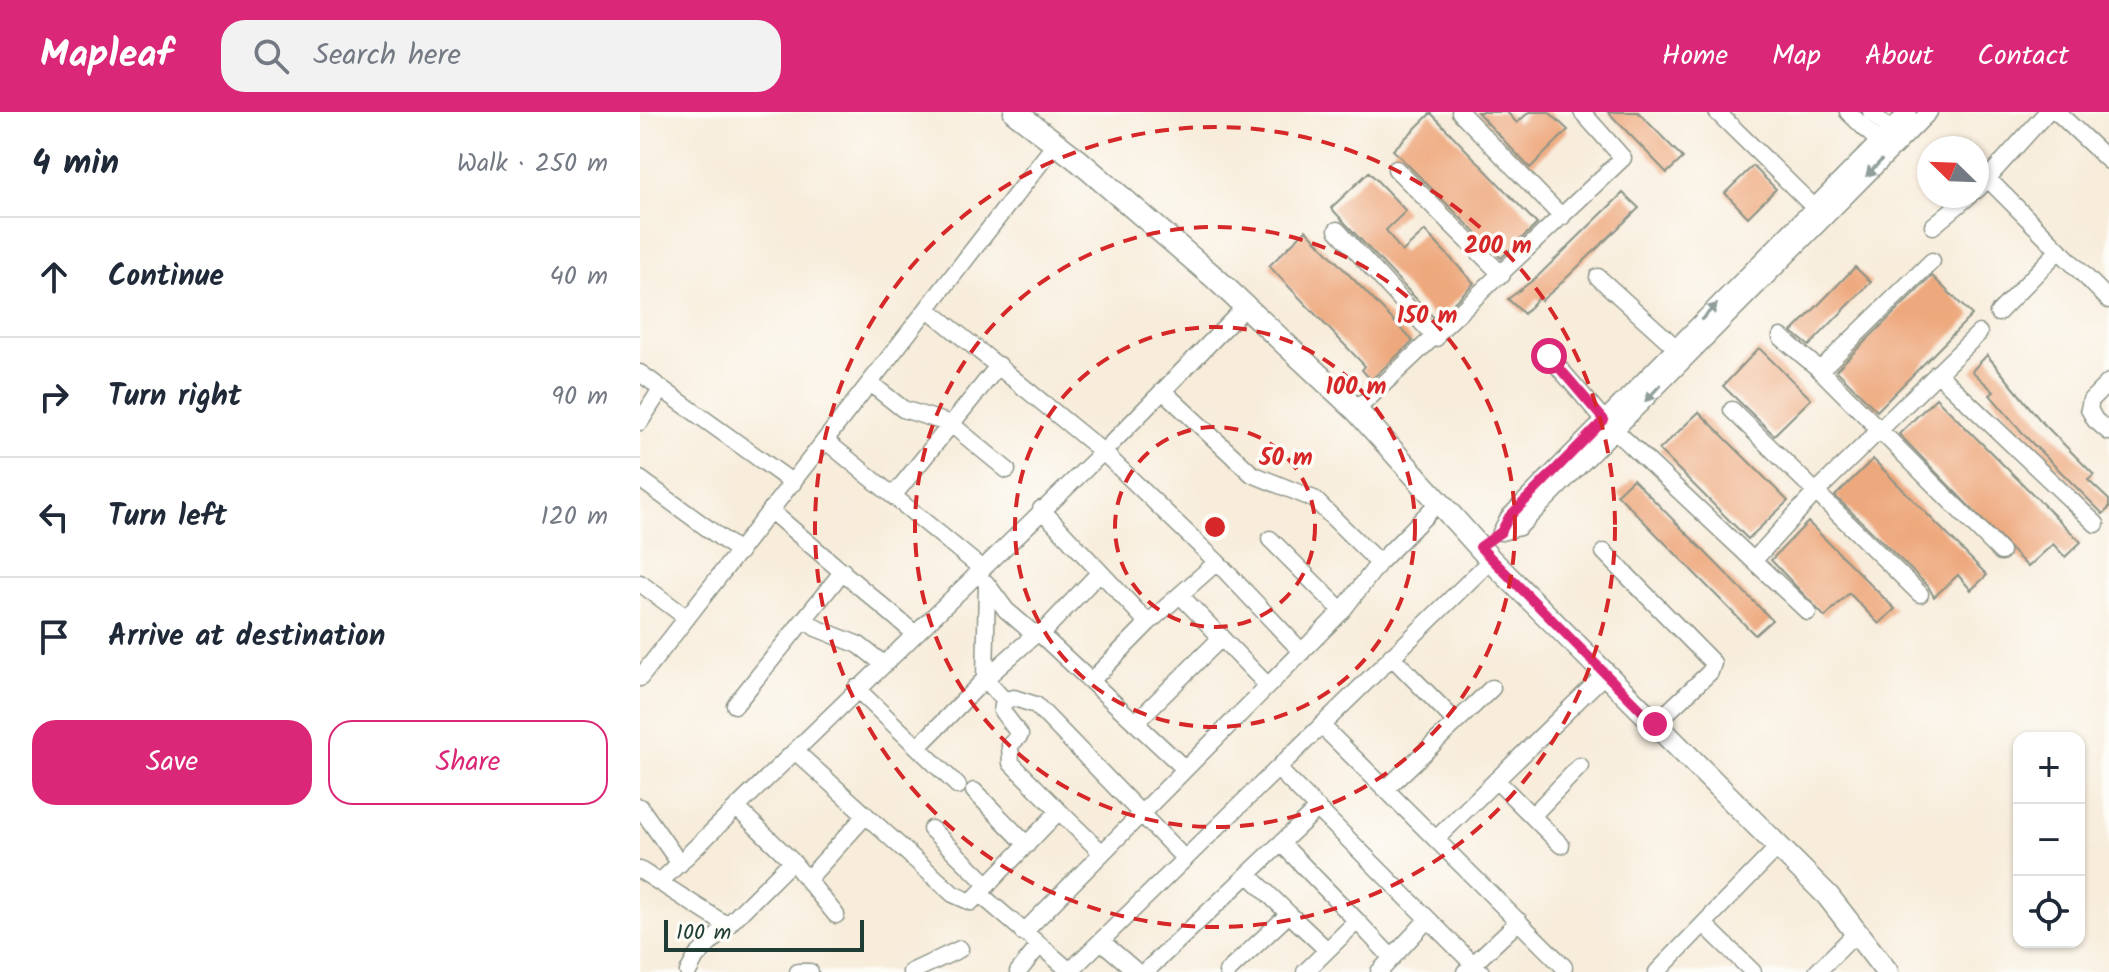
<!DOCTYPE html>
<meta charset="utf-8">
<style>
:root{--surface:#fff;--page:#f2f2f3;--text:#1f2937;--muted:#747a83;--line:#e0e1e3;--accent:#db2777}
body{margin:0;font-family:Kalam,sans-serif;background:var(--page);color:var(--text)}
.controls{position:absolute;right:24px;bottom:24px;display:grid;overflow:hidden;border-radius:16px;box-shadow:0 2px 6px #0004}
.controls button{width:72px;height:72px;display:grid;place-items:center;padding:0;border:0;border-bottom:2px solid var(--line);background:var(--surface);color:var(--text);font:40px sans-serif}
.compass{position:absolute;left:1277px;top:24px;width:72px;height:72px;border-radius:50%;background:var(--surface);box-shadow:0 2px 6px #0004;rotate:293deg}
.scale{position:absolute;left:24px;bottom:20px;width:200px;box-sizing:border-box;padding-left:8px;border:4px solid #1f3d34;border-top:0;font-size:22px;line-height:28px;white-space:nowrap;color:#1f3d34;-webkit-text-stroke:6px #fdfcf7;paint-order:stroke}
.stop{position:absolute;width:24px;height:24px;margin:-18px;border:6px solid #db2777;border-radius:50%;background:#fff}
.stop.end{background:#db2777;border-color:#fff;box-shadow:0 2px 8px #0008}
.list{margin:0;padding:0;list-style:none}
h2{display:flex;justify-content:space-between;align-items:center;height:104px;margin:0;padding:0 32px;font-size:34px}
h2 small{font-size:26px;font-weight:400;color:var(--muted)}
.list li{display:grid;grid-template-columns:52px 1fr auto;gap:24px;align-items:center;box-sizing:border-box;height:120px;padding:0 32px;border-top:2px solid var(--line)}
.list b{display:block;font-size:30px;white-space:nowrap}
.list em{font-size:26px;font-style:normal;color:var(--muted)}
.actions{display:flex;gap:16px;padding:24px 32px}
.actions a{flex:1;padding:18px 0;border:2px solid var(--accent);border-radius:24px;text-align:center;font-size:28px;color:var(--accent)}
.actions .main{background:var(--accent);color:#fff}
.icon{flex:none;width:44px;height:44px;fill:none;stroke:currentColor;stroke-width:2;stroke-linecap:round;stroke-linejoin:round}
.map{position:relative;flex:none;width:1469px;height:860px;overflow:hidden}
header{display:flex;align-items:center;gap:48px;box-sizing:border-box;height:112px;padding:0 40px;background:var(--accent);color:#fff}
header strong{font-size:38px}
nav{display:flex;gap:44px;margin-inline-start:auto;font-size:28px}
.search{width:560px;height:72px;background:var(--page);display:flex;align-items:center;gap:20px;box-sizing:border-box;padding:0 28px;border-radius:24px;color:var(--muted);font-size:30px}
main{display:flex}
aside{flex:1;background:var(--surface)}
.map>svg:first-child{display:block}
.building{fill:#eea87d}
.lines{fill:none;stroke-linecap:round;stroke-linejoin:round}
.street-casing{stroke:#8c9487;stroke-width:19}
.secondary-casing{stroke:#8c9487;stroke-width:25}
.street{stroke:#fff;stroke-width:16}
.secondary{stroke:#fff;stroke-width:22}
.oneway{fill:#8f9e9a}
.route{stroke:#db2777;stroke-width:10}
.ring{fill:none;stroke:#d62828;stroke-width:4;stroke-dasharray:14 10}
.centre{fill:#d62828;stroke:#fdfcf7;stroke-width:4}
.ring-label{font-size:24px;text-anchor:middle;font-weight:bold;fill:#d62828;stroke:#fdfcf7;stroke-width:7;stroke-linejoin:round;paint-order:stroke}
</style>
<header>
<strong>Mapleaf</strong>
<div class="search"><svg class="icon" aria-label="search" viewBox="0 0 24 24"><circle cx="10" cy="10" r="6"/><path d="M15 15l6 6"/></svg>Search here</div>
<nav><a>Home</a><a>Map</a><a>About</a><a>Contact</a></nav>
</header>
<main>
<aside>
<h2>4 min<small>Walk · 250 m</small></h2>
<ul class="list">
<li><svg class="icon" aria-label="ahead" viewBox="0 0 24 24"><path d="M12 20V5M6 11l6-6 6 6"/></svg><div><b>Continue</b></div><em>40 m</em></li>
<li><svg class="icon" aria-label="right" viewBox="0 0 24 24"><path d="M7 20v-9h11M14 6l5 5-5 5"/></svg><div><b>Turn right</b></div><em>90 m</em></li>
<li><svg class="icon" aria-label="left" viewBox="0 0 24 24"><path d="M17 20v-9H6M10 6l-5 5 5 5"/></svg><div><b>Turn left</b></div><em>120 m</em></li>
<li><svg class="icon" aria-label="arrive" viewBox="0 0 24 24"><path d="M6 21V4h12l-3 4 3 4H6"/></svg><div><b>Arrive at destination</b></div></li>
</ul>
<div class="actions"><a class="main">Save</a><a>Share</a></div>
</aside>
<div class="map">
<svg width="1469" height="860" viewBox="0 0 1469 860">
<rect width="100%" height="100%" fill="#fdfcf7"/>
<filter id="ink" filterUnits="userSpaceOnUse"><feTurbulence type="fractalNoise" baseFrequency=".0125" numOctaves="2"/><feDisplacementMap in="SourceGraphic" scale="16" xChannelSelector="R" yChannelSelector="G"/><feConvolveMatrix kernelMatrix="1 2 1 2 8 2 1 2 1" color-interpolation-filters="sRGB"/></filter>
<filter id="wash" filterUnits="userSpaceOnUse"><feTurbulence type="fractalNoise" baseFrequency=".006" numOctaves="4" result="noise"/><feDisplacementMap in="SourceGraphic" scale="32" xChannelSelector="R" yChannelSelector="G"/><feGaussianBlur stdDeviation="1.8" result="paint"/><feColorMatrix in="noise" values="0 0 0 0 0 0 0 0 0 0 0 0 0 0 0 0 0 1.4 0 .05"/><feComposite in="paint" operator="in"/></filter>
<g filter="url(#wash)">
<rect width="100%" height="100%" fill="#f8ecda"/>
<g id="blocks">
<!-- building -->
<path class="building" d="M837 0H867L877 11 889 0H909L928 18 890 56Z
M968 0H998L1043 46 1027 61Z
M791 1 897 112 861 146 753 38Z
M1113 54 1136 77 1108 105 1085 81Z
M729 60 766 99 746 118 762 140 785 119 834 171 796 208 691 96Z
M983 81 999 96 916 176 901 189 898 186 884 202 868 187 897 165Z
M666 118 773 229 731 268 722 258 725 254 629 154Z
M1215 155 1231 170 1169 234 1152 220Z
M1292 164 1332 203 1237 299 1196 258Z
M1119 236 1171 287 1134 323 1083 274Z
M1347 243 1400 308 1454 363 1448 368 1469 388V396L1463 402 1388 327 1350 283 1354 280 1332 259Z
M1296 286 1441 430 1425 445 1413 432 1388 455 1259 322Z
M1059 300 1148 389 1108 427 1019 338Z
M1233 347 1347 463 1331 478 1318 463 1294 485 1288 474 1195 384Z
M993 367 1132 508 1115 523 977 382Z
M1168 410 1255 497 1239 512 1209 481 1185 505 1131 448Z"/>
</g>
</g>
<g filter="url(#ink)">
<use href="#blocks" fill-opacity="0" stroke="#8c9487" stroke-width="2"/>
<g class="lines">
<!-- street casing -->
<g class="street-casing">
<path id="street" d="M820 0 922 105
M1077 0 1182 103
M1208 0 1239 30
M1231 0 1250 18
M1268 0 869 405 861 420 879 415 1289 0
M1417 0 1469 49
M756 57 862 163
M1349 68 1469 188
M1337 78 1407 0
M1293 114 1329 84
M697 118 796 226
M958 165 1043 242
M288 197 463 340 577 450 662 540
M1358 201 1418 139
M1141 225 1180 258 1361 440
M909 244 964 308 1168 500
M1180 258 1292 149
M0 261 153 371
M1297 261 1456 412
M1469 270 1451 288 1449 297 1455 308 1469 320
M230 271 263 297 311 312 367 358
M523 279 612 362 674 387 739 451
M716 298 983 46 942 0
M1092 298 1280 482
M0 310 21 277
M186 329 341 456
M0 367 100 440
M253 384 359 253
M401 397 508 511
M132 400 274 521
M630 427 702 499
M964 440 1073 551 1070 560 1015 612
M1115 447 1175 381 1339 221
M0 471 47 506
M346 471 366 498 394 522
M540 483 628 574
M164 507 176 516 219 533 242 551
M402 521 460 460
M751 544 816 610
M0 566 416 31
M452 568 508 511 577 450
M216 576 318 674
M364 588 374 586 396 593 545 747
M95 593 203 459
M495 611 582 525
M682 614 924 855
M278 635 345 567 398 520 545 657
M155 639 313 782 331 790 419 699 371 651 370 633 380 623 362 599 364 588 345 567 347 473
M638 657 841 860
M856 668 921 733
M746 677 852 576
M334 679 387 733
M0 695 40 752
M98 697 152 749 196 803
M419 699 462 741
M892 704 940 654
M291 717 348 773
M797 726 964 563
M642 732 717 809
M0 758 88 814
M609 763 649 802
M167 768 226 703
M20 770 463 340 605 195
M340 782 431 860
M1064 812 1113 860
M383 821 702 499 739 451 799 390
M461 829 497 860
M430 859 851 448
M48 860 56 845 152 749
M158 860H170
M271 860 320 837
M378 860 399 834
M505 860 678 696
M587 860 649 802 687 838
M665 860 717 809 752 846
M739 860 788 807
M825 860 879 809
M1017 860 1139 734
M1177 860 1217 820"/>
</g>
<!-- secondary casing -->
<g class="secondary-casing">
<path id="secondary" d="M375 0 439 49 575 166 716 298 851 448 1188 784 1247 860"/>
</g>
<!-- street -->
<use href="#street" class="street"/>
<!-- secondary -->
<use href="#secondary" class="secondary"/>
</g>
<!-- one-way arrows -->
<defs><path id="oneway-solid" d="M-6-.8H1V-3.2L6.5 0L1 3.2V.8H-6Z" transform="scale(2)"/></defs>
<g class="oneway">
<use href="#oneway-solid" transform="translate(1234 56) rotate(134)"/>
<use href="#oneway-solid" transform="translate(1069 200) rotate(-45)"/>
<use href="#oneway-solid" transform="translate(1013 281) rotate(133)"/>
</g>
</g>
<g class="lines" filter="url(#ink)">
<!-- route -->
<path class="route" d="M909 244 964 308 869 405 861 420 840 435 1015 612"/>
</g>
<!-- distance rings -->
<g class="ring">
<circle cx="575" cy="415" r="100"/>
<circle cx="575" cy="415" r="200"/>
<circle cx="575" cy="415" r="300"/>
<circle cx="575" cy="415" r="400"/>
</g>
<circle cx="575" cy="415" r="12" class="centre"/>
<g class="ring-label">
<text x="858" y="141">200 m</text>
<text x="787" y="211">150 m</text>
<text x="716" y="282">100 m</text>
<text x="646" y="353">50 m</text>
</g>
</svg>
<div class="controls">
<button>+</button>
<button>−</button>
<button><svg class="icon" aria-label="locate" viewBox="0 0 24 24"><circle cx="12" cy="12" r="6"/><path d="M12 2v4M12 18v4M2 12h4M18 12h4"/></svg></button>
</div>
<svg class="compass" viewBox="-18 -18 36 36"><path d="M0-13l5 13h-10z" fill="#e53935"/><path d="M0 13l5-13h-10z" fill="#747a83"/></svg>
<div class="scale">100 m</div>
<div class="stop" style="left:909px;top:244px"></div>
<div class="stop end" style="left:1015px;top:612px"></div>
</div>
</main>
